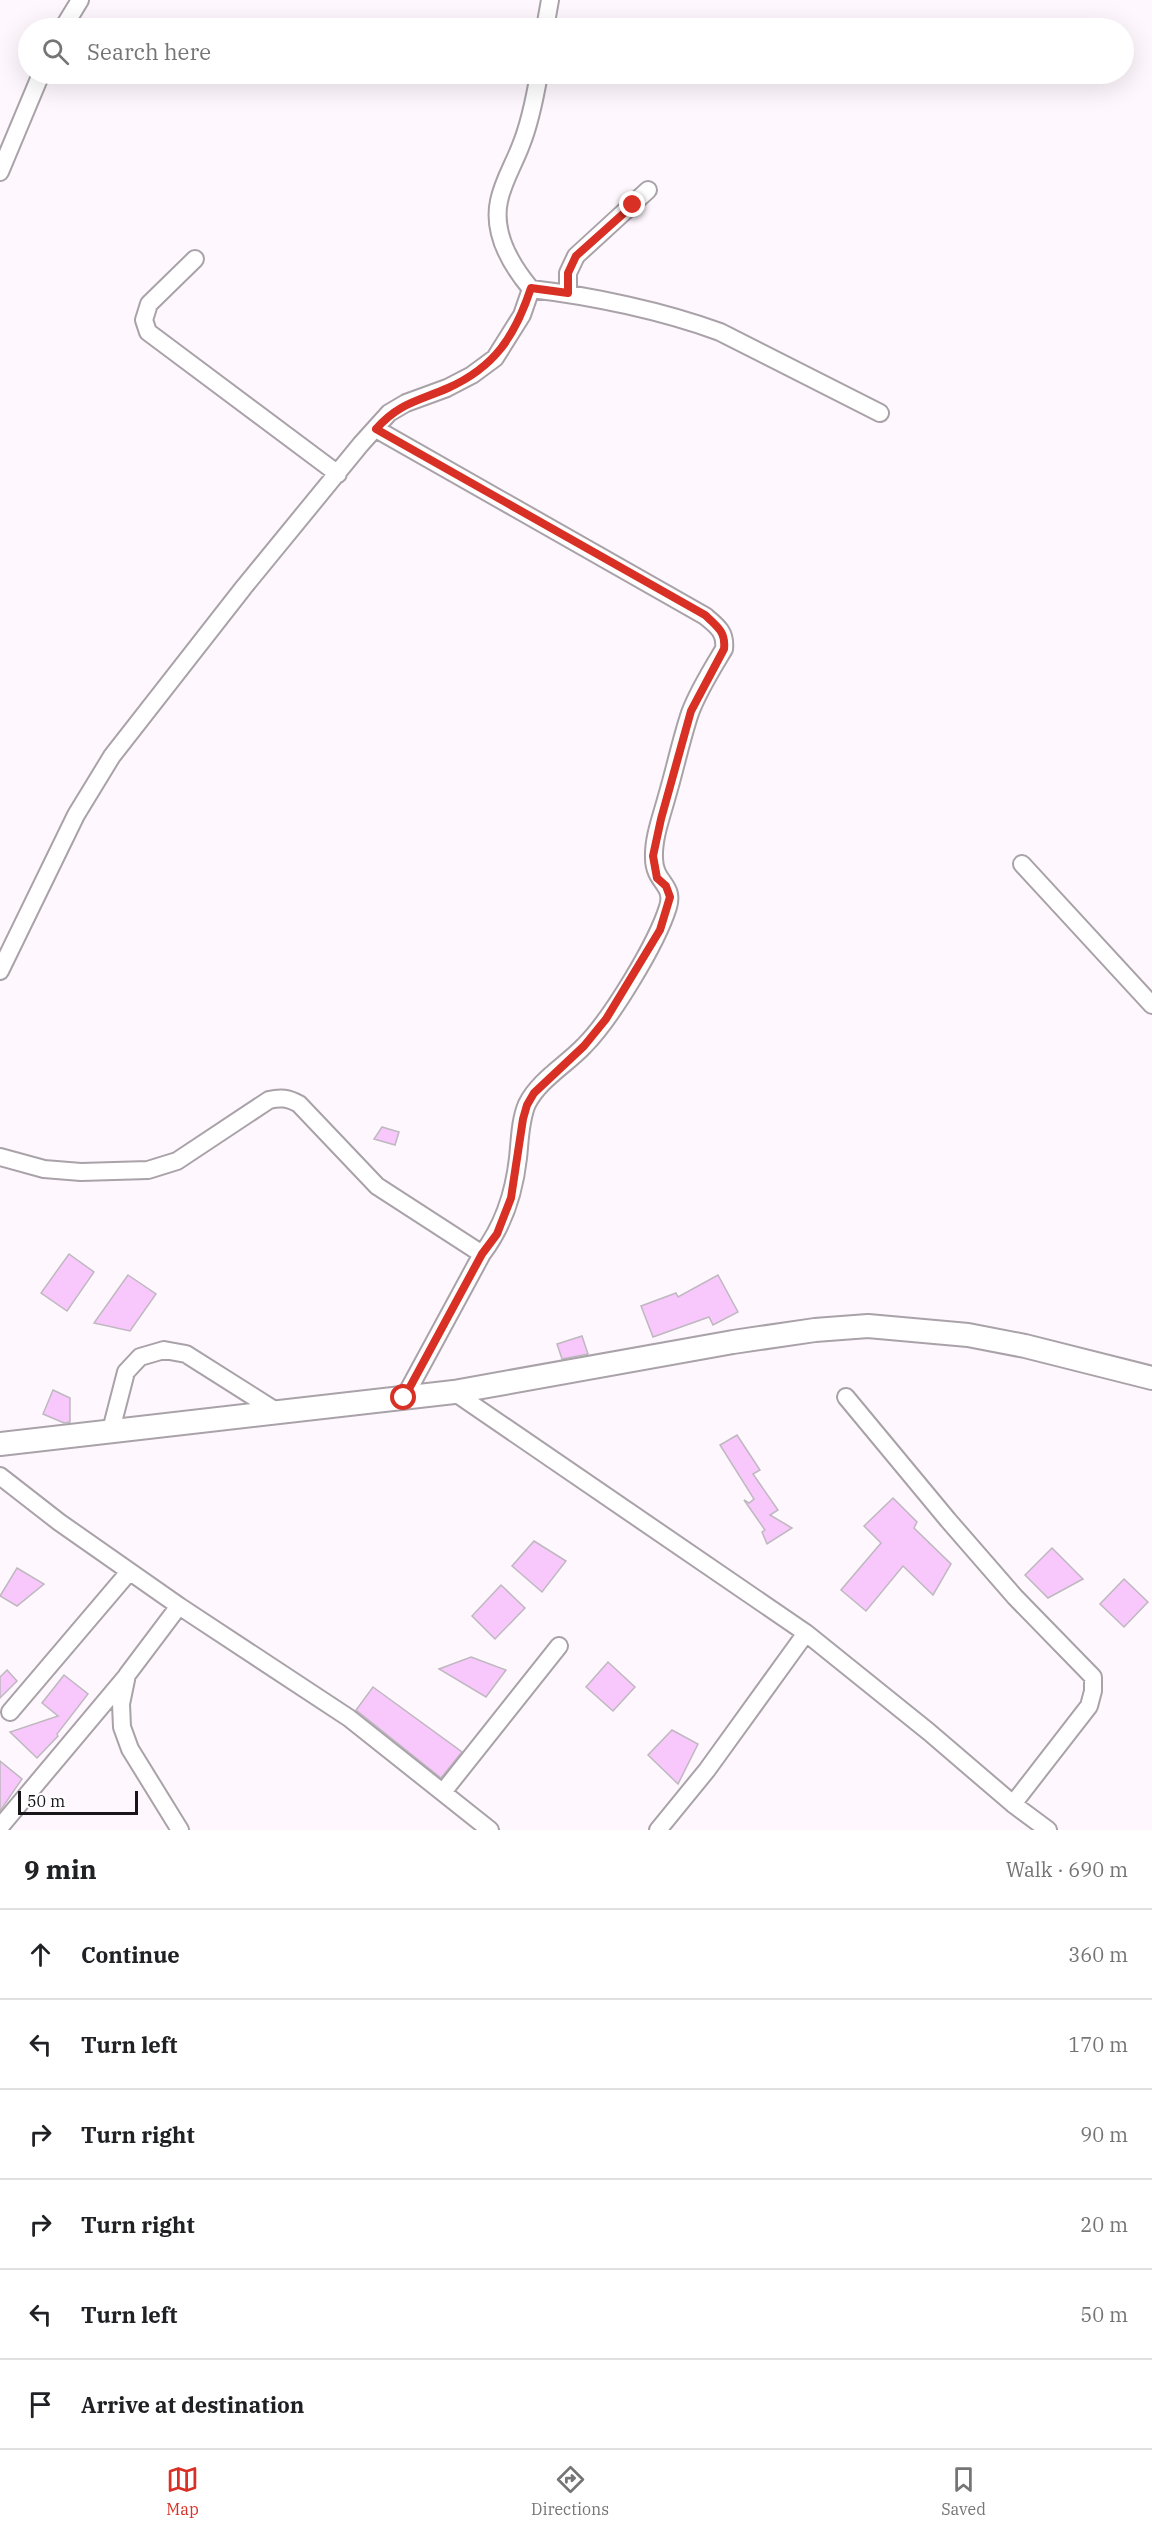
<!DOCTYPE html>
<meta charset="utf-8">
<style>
:root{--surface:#fff;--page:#f2f2f2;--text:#202124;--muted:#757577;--line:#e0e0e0;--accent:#d93025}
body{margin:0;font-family:"IBM Plex Serif",serif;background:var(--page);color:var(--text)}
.scale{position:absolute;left:18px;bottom:15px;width:120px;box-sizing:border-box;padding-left:6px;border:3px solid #181618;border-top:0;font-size:16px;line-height:21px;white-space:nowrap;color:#181618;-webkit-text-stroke:4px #fff;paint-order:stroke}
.stop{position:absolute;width:18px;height:18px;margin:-14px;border:4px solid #d93025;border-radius:50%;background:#fff}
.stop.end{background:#d93025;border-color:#fff;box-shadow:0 2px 6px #0008}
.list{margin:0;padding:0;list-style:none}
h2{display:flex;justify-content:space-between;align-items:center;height:78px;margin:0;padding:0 24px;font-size:26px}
h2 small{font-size:20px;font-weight:400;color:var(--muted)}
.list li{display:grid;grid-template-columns:39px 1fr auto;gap:18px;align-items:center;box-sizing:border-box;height:90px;padding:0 24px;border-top:2px solid var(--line)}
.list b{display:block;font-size:22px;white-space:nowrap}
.list em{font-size:20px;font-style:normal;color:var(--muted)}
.icon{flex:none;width:33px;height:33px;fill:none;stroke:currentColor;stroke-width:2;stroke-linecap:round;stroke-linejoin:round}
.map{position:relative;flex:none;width:1152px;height:1830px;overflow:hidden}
.search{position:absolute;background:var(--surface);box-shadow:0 6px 24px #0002;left:18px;right:18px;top:18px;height:66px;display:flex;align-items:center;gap:15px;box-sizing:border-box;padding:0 21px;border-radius:33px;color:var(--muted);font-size:22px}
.sheet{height:618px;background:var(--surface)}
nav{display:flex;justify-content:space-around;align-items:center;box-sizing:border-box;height:84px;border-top:2px solid var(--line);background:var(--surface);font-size:16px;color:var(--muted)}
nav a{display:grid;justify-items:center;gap:3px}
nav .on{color:var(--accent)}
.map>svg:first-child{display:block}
.building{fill:#f8c7fc;stroke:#beb8bf;stroke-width:1.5}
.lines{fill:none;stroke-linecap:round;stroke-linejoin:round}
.minor-casing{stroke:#a9a2a9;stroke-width:20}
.secondary-casing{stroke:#a9a2a9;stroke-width:26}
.minor{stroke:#fff;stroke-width:16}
.secondary{stroke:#fff;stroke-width:22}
.route{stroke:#d93025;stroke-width:8}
</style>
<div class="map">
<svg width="1152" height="1830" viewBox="0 0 1152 1830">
<rect width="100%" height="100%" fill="#fef7fe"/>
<!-- building -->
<path class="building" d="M382 1127 399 1132 395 1145 374 1139Z
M69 1254 94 1272 67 1311 41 1293Z
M128 1275 156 1294 130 1331 94 1323Z
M718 1275 738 1312 713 1325 709 1317 653 1337 641 1306 676 1293 678 1297Z
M582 1336 588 1354 562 1359 557 1344Z
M53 1390 70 1398V1422L64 1423 43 1414Z
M737 1435 760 1470 753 1474 778 1510 770 1515 792 1528 767 1544 762 1532 765 1530 744 1500 749 1503 754 1499 720 1445Z
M893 1498 917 1522 914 1528 951 1564 933 1595 903 1566 866 1611 841 1590 881 1543 864 1526Z
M534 1541 566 1561 542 1592 512 1566Z
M1052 1548 1083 1579 1048 1598 1025 1575Z
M17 1568 44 1584 17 1606 0 1596Z
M1124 1579 1148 1602 1124 1627 1100 1604Z
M501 1585 525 1608 495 1639 472 1616Z
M471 1657 506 1670 486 1697 439 1669Z
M608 1662 635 1687 613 1711 586 1687Z
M7 1670 17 1681 0 1698V1677Z
M64 1675 88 1694 57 1734 58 1736 37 1758 10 1732 58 1716 42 1703Z
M373 1687 462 1752 441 1778 356 1710Z
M672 1730 698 1744 678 1784 648 1755Z
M0 1761 22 1779 0 1811Z"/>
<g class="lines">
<!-- minor casing -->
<g class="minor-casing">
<path id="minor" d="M63 28 80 0
M545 28 550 0
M0 172 41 74
M195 259 149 304 144 320 148 332 338 474
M531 289C592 296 663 311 720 332L880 413
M568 293V273L576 256 648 190
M376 429 705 616C717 626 726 632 724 649 712 669 698 691 690 713 681 740 675 769 667 796 662 815 653 838 654 858 654 883 675 884 668 907 657 943 611 1019 584 1046 566 1065 539 1080 527 1104 520 1120 520 1140 518 1158 514 1194 504 1225 482 1254L404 1398
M1022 864 1152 1005
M0 971 76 815 112 756 244 587 361 444 389 413 406 403 447 388 472 375 495 358 522 315 531 289C511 265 492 234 499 201 503 181 514 164 521 145 530 123 535 97 539 74
M0 1157 44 1169 81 1172 148 1170 177 1161 269 1100C281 1097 288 1098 299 1104L377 1186 482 1254
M454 1392 806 1633 929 1732 1013 1804 1048 1830
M846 1397 948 1520 1015 1597 1093 1677V1691L1089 1706 1013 1804
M111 1430 126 1372 140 1357 164 1350 186 1354 276 1411
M0 1476 59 1522 179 1606 349 1718 490 1830
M179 1606 127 1675 121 1704 122 1727 130 1749 180 1830
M10 1712 129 1572
M443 1792 559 1646
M0 1827 125 1678
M658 1830 707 1770 806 1633"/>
</g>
<!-- secondary casing -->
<g class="secondary-casing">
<path id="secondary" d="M0 1444 454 1392 733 1342 815 1330 868 1326 968 1335 1025 1346 1152 1378"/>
</g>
<!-- minor -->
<use href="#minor" class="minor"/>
<!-- secondary -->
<use href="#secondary" class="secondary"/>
</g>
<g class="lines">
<!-- route -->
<path class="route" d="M404 1398 482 1254 497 1234 511 1198 523 1119 527 1105 534 1093 584 1046 606 1019 660 930 670 897 666 886 657 878 653 856 661 819 691 711 724 649C726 632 717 626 705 615L376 429C399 403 418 401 448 388 495 367 515 336 531 288L568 293V273L576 256 633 205"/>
</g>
</svg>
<div class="scale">50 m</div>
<div class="stop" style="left:404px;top:1398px"></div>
<div class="stop end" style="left:633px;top:205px"></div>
<div class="search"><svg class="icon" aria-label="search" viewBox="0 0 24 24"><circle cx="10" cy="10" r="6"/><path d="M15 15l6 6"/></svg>Search here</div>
</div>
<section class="sheet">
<h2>9 min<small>Walk · 690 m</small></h2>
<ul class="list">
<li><svg class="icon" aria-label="ahead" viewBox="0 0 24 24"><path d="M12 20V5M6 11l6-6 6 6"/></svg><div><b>Continue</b></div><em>360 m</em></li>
<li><svg class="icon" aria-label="left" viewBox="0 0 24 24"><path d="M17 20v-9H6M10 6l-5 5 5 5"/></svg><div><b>Turn left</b></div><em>170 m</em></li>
<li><svg class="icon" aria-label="right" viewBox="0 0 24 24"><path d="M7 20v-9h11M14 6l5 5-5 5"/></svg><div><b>Turn right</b></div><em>90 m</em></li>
<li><svg class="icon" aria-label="right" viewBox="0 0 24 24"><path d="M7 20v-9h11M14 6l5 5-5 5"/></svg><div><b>Turn right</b></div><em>20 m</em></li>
<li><svg class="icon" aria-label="left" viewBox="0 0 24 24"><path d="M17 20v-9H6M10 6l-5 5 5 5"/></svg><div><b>Turn left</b></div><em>50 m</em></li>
<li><svg class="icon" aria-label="arrive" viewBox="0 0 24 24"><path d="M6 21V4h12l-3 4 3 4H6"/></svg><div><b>Arrive at destination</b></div></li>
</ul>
</section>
<nav>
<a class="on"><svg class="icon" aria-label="map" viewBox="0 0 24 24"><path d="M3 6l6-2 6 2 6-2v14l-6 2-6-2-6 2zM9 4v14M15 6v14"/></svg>Map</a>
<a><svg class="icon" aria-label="directions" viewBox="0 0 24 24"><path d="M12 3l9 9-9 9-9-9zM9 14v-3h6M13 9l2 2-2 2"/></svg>Directions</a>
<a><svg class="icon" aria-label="saved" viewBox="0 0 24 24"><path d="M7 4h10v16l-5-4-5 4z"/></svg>Saved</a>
</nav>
